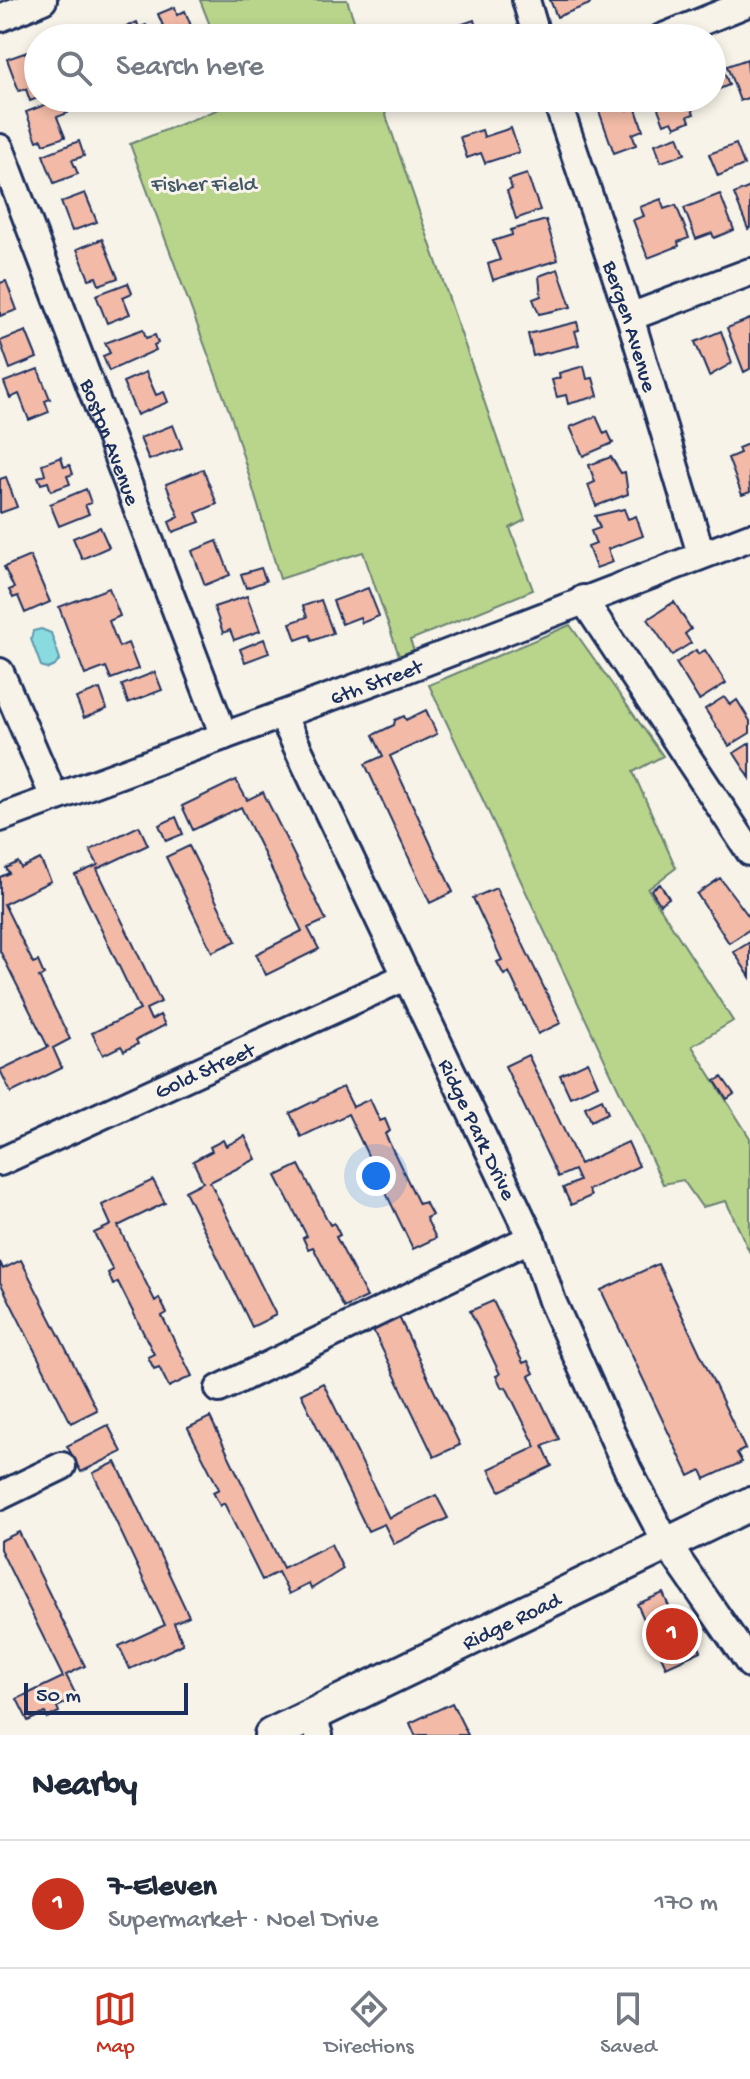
<!DOCTYPE html>
<meta charset="utf-8">
<style>
:root{--surface:#fff;--page:#f2f2f3;--text:#1f2937;--muted:#747a83;--line:#e0e1e3;--accent:#c8321e}
body{margin:0;font-family:"Gochi Hand",sans-serif;background:var(--page);color:var(--text)}
.scale{position:absolute;left:24px;bottom:20px;width:164px;box-sizing:border-box;padding-left:8px;border:4px solid #1b2f5e;border-top:0;font-size:22px;line-height:28px;white-space:nowrap;color:#1b2f5e;-webkit-text-stroke:6px #f7f3e8;paint-order:stroke}
.you{position:absolute;left:376px;top:1176px;width:28px;height:28px;margin:-20px;border:6px solid #fff;border-radius:50%;background:#1a73e8;box-shadow:0 0 0 12px #1a73e833}
.badge{display:grid;place-items:center;width:52px;height:52px;border-radius:50%;background:var(--accent);color:#fff;font-size:26px;font-weight:700}
.pin{position:absolute;translate:-50% -50%;border:4px solid #fff;box-shadow:0 2px 8px #0006}
.list{margin:0;padding:0;list-style:none}
h2{display:flex;justify-content:space-between;align-items:center;height:104px;margin:0;padding:0 32px;font-size:34px}
h2 small{font-size:26px;font-weight:400;color:var(--muted)}
.list li{display:grid;grid-template-columns:52px 1fr auto;gap:24px;align-items:center;box-sizing:border-box;height:128px;padding:0 32px;border-top:2px solid var(--line)}
.list b{display:block;font-size:30px;white-space:nowrap}
.list p{margin:0;font-size:26px;white-space:nowrap;color:var(--muted)}
.list em{font-size:26px;font-style:normal;color:var(--muted)}
.icon{flex:none;width:44px;height:44px;fill:none;stroke:currentColor;stroke-width:2;stroke-linecap:round;stroke-linejoin:round}
.map{position:relative;flex:none;width:750px;height:1735px;overflow:hidden}
.search{position:absolute;background:var(--surface);box-shadow:0 4px 12px #0003;left:24px;right:24px;top:24px;height:88px;display:flex;align-items:center;gap:20px;box-sizing:border-box;padding:0 28px;border-radius:44px;color:var(--muted);font-size:30px}
.sheet{height:232px;background:var(--surface)}
nav{display:flex;justify-content:space-around;align-items:center;box-sizing:border-box;height:112px;border-top:2px solid var(--line);background:var(--surface);font-size:22px;color:var(--muted)}
nav a{display:grid;justify-items:center;gap:4px}
nav .on{color:var(--accent)}
.map>svg:first-child{display:block}
.green{fill:#b9d48b;stroke:#6a8274;stroke-width:2}
.water{fill:#89dbe0;stroke:#5d96ac;stroke-width:2}
.building{fill:#f2baa7;stroke:#1b2f5e;stroke-width:2}
.lines{fill:none;stroke-linecap:round;stroke-linejoin:round}
.minor-casing{stroke:#1b2f5e;stroke-width:32}
.major-casing{stroke:#1b2f5e;stroke-width:38}
.minor{stroke:#f7f3e8;stroke-width:26}
.major{stroke:#f7f3e8;stroke-width:32}
.labels{text-anchor:middle;stroke-width:6;stroke-linejoin:round;paint-order:stroke}
.park-label{font-size:22px;fill:#425869;stroke:#f7f3e8}
.street-label{font-size:22px;fill:#1b2f5e;stroke:#f7f3e8}
</style>
<div class="map">
<svg width="750" height="1735" viewBox="0 0 750 1735">
<rect width="100%" height="100%" fill="#f7f3e8"/>
<filter id="ink" filterUnits="userSpaceOnUse"><feTurbulence type="fractalNoise" baseFrequency=".0125" numOctaves="2"/><feDisplacementMap in="SourceGraphic" scale="16" xChannelSelector="R" yChannelSelector="G"/><feConvolveMatrix kernelMatrix="1 2 1 2 8 2 1 2 1" color-interpolation-filters="sRGB"/></filter>
<g filter="url(#ink)">
<!-- green -->
<path class="green" d="M200 0H347L360 38H215Z
M239 98H380L525 520 510 528 533 590 410 640 419 664 404 670 363 552 280 579 231 416 130 144 239 101Z
M570 625 663 756 633 772 676 868 648 889 733 1021 692 1046 750 1138V1253L726 1201 702 1207 683 1180 663 1184 429 685Z"/>
<!-- water -->
<path class="water" d="M41 629 51 633 60 659 55 666 48 669 41 666 31 639 33 631Z"/>
<!-- building -->
<path class="building" d="M550 0H588L590 4 557 17Z
M175 7 177 15 185 11 196 38H168L158 14Z
M474 20 476 27 481 25 485 38H451L448 29Z
M137 22 139 28 146 25 152 38H124L120 29Z
M410 24 414 38H389L387 30Z
M36 49 38 98 30 101 26 89 19 91 7 59Z
M747 59 750 97 740 101 727 66Z
M720 61 729 85 712 92V64Z
M63 98 68 113 57 117 65 137 44 144 42 139 37 141 26 112Z
M470 98H506L507 101 485 109 483 100 472 104Z
M654 98H687L694 114 688 116 690 121 675 127 672 121 664 124Z
M624 102 627 110 635 106 643 130 632 134 636 145 614 153 599 111Z
M511 128 519 152 485 163 481 153 467 158 460 137 482 130 484 137Z
M678 136 685 154 661 162 655 144Z
M79 141 84 156 72 160 78 174 54 183 43 155Z
M736 144 744 165 718 176 709 154Z
M527 174 540 210 516 219 507 191 512 189 509 180Z
M750 187V228L748 229 734 194Z
M85 193 97 222 72 231 61 202Z
M720 194 734 230 714 238 712 233 696 239 684 208Z
M661 199 664 209 676 205 689 238 678 242 679 246 648 258 633 220 644 216 640 207Z
M546 220 558 260 493 280 488 264 500 260 493 241 512 235 511 230Z
M102 239 118 278 99 285 96 277 89 279 77 249Z
M558 269 571 307 539 314 533 299 541 296 539 276Z
M6 281 17 310 0 316V283Z
M128 283 132 293 123 297 130 314 107 323 96 295Z
M750 319V369L744 372 727 328Z
M577 322 579 330 575 331 579 345 533 356 528 334Z
M143 329 146 338 155 335 158 343 154 345 156 350 109 371 103 356 110 353 105 343Z
M26 331 37 358 10 369 0 341Z
M721 331 732 363 709 376 695 342Z
M584 366 587 379 593 378 598 396 568 404 566 395 557 397 552 380 560 378 559 373Z
M38 369 50 399 45 401 49 412 29 420 19 394 10 398 4 382Z
M146 372 156 395 164 392 168 402 137 415 123 382Z
M596 416 604 434 608 432 613 443 583 456 570 427Z
M173 425 182 448 149 460 140 438Z
M748 444 750 492 742 495 728 458 740 453 738 448Z
M61 457 64 467 70 465 73 474 67 476 70 484 51 491 48 482 41 484 38 477 45 475 42 464Z
M611 457 621 473 625 472 628 494 596 506 588 485 595 482 589 465Z
M203 469 217 504 196 513 200 522 173 532 169 522 179 517 166 484Z
M6 477 17 507 0 513V479Z
M86 489 91 503 85 505 89 514 59 526 50 504Z
M624 509 628 519 636 516 643 536 608 549 613 562 596 568 588 547 596 544 591 531 600 528 595 516Z
M100 527 109 547 82 559 73 538Z
M217 541 230 575 205 585 192 551Z
M30 556 50 602 25 613 18 596 13 598 9 590 14 588 4 567Z
M261 568 266 581 246 588 241 574Z
M109 588 120 616 109 621 119 647 128 643 138 669 111 679 106 667 85 675 59 607Z
M368 588 379 616 362 623 360 617 342 624 333 601Z
M247 596 260 631 234 640 230 630 223 633 214 607Z
M321 600 333 633 312 641 310 635 296 640 290 623 307 617 303 606Z
M674 602 691 629 685 634 691 643 672 655 648 619Z
M264 639 269 653 245 662 240 649Z
M696 650 698 654 705 650 726 683 699 700 676 663Z
M155 672 162 690 128 703 122 685Z
M100 689 107 709 84 718 76 698Z
M724 697 730 705 737 700 750 721V733L729 746 705 709Z
M426 710 437 734 390 756 453 892 430 903 365 764 383 756 373 735 394 725 395 720 404 716 406 720Z
M750 743V778L734 753Z
M236 780 247 800 263 792 326 920 308 928 319 949 266 975 256 954 302 931 241 807 193 830 182 806Z
M176 817 183 834 166 841 159 825Z
M139 826 148 845 97 869 161 1002 146 1009 151 1020 160 1015 165 1025 136 1040 138 1044 124 1051 121 1046 103 1055 92 1033 140 1010 75 875 98 865 90 850Z
M189 846 236 941 212 952 166 857Z
M40 859 51 881 4 904 33 963 38 961 44 975 39 977 70 1039 53 1048 62 1068 11 1093 0 1070 48 1047 0 951V877L9 873 6 868 18 862 21 868Z
M720 878 750 918V929L729 943 697 894Z
M660 884 669 898 660 904 651 890Z
M496 888 561 1023 538 1034 509 972 504 975 497 962 502 960 473 898Z
M750 942V977L734 952Z
M528 1055 580 1164 628 1142 639 1166 588 1190 591 1196 571 1205 563 1188 579 1181 574 1170 558 1177 505 1066Z
M588 1062 598 1085 570 1097 560 1075Z
M722 1077 734 1094 727 1099 715 1081Z
M343 1087 353 1107 370 1099 380 1121 385 1119 390 1131 385 1134 419 1204 425 1202 432 1215 426 1218 436 1238 413 1249 348 1114 301 1137 290 1113Z
M602 1099 608 1113 591 1121 585 1107Z
M245 1136 256 1159 210 1182 276 1315 252 1327 185 1191 203 1182 193 1161 212 1151 210 1147 223 1140 226 1146Z
M299 1165 330 1225 334 1223 340 1235 336 1237 367 1297 344 1308 313 1247 308 1249 303 1238 307 1236 276 1176Z
M153 1180 165 1203 118 1226 155 1301 159 1298 167 1313 162 1316 192 1376 169 1387 159 1367 154 1369 148 1357 154 1354 118 1282 113 1285 108 1273 113 1270 94 1233 111 1225 102 1205Z
M21 1260 97 1410 71 1423 0 1282V1262L3 1269Z
M658 1264 745 1449 737 1453 742 1462 705 1479 701 1470 689 1476 601 1290Z
M493 1301 523 1363 528 1361 534 1373 529 1376 559 1439 543 1446 552 1466 500 1491 489 1469 536 1447 506 1387 502 1388 496 1376 500 1374 470 1311Z
M399 1317 460 1445 434 1457 373 1330Z
M323 1383 389 1518 436 1495 448 1518 394 1544 384 1524 368 1531 301 1394Z
M210 1417 283 1568 331 1544 343 1569 311 1589 309 1584 289 1594 278 1572 262 1580 224 1503 220 1506 213 1492 219 1489 188 1428Z
M108 1425 122 1452 81 1472 67 1446Z
M116 1462 189 1616 174 1623 183 1644 130 1669 119 1646 165 1625 93 1473Z
M19 1532 85 1666 66 1675 77 1697 57 1707 59 1712 47 1718 45 1713 28 1721 17 1699 63 1677 0 1549V1541Z
M663 1593 674 1618 683 1614 701 1651 666 1667 637 1604Z
M452 1703 468 1735H415L410 1723Z"/>
<g class="lines">
<!-- minor casing -->
<g class="minor-casing">
<g id="minor">
<path d="M526 0 537 38"/>
<path d="M0 18 43 0"/>
<path d="M661 38 750 2"/>
<path id="s1" d="M556 98 630 317 701 554"/>
<path id="s2" d="M0 148 224 736"/>
<path d="M630 317 750 272"/>
<path d="M583 599 750 852"/>
<path d="M0 672 54 797"/>
<path id="s3" d="M282 715 531 1238 552 1301 628 1470 667 1544 750 1664"/>
<path id="s4" d="M0 818 404 670 750 537"/>
<path id="s5" d="M0 1162 407 976"/>
<path d="M219 1389 531 1238"/>
<path d="M0 1496 62 1466"/>
<path d="M312 1716 319 1735"/>
</g>
</g>
<!-- major casing -->
<g class="major-casing">
<g id="major">
<path id="s6" d="M271 1735 750 1504"/>
</g>
</g>
<!-- minor -->
<use href="#minor" class="minor"/>
<!-- major -->
<use href="#major" class="major"/>
</g>
</g>
<g class="labels">
<!-- park labels -->
<g class="park-label">
<text x="204" y="190">Fisher Field</text>
</g>
<!-- street labels -->
<g class="street-label">
<text dy="8" stroke="none"><textPath href="#s1" startOffset="240">Bergen Avenue</textPath></text>
<text dy="8" stroke="none"><textPath href="#s2" startOffset="314">Boston Avenue</textPath></text>
<text dy="8" stroke="none"><textPath href="#s4" startOffset="400">6th Street</textPath></text>
<text dy="8" stroke="none"><textPath href="#s5" startOffset="224">Gold Street</textPath></text>
<text dy="8" stroke="none"><textPath href="#s3" startOffset="458">Ridge Park Drive</textPath></text>
<text dy="8" stroke="none"><textPath href="#s6" startOffset="266">Ridge Road</textPath></text>
</g>
</g>
</svg>
<div class="scale">50 m</div>
<div class="you"></div>
<div class="pin badge" style="left:672px;top:1634px">1</div>
<div class="search"><svg class="icon" aria-label="search" viewBox="0 0 24 24"><circle cx="10" cy="10" r="6"/><path d="M15 15l6 6"/></svg>Search here</div>
</div>
<section class="sheet">
<h2>Nearby<small></small></h2>
<ul class="list">
<li><span class="badge">1</span><div><b>7-Eleven</b><p>Supermarket · Noel Drive</p></div><em>170 m</em></li>
</ul>
</section>
<nav>
<a class="on"><svg class="icon" aria-label="map" viewBox="0 0 24 24"><path d="M3 6l6-2 6 2 6-2v14l-6 2-6-2-6 2zM9 4v14M15 6v14"/></svg>Map</a>
<a><svg class="icon" aria-label="directions" viewBox="0 0 24 24"><path d="M12 3l9 9-9 9-9-9zM9 14v-3h6M13 9l2 2-2 2"/></svg>Directions</a>
<a><svg class="icon" aria-label="saved" viewBox="0 0 24 24"><path d="M7 4h10v16l-5-4-5 4z"/></svg>Saved</a>
</nav>
